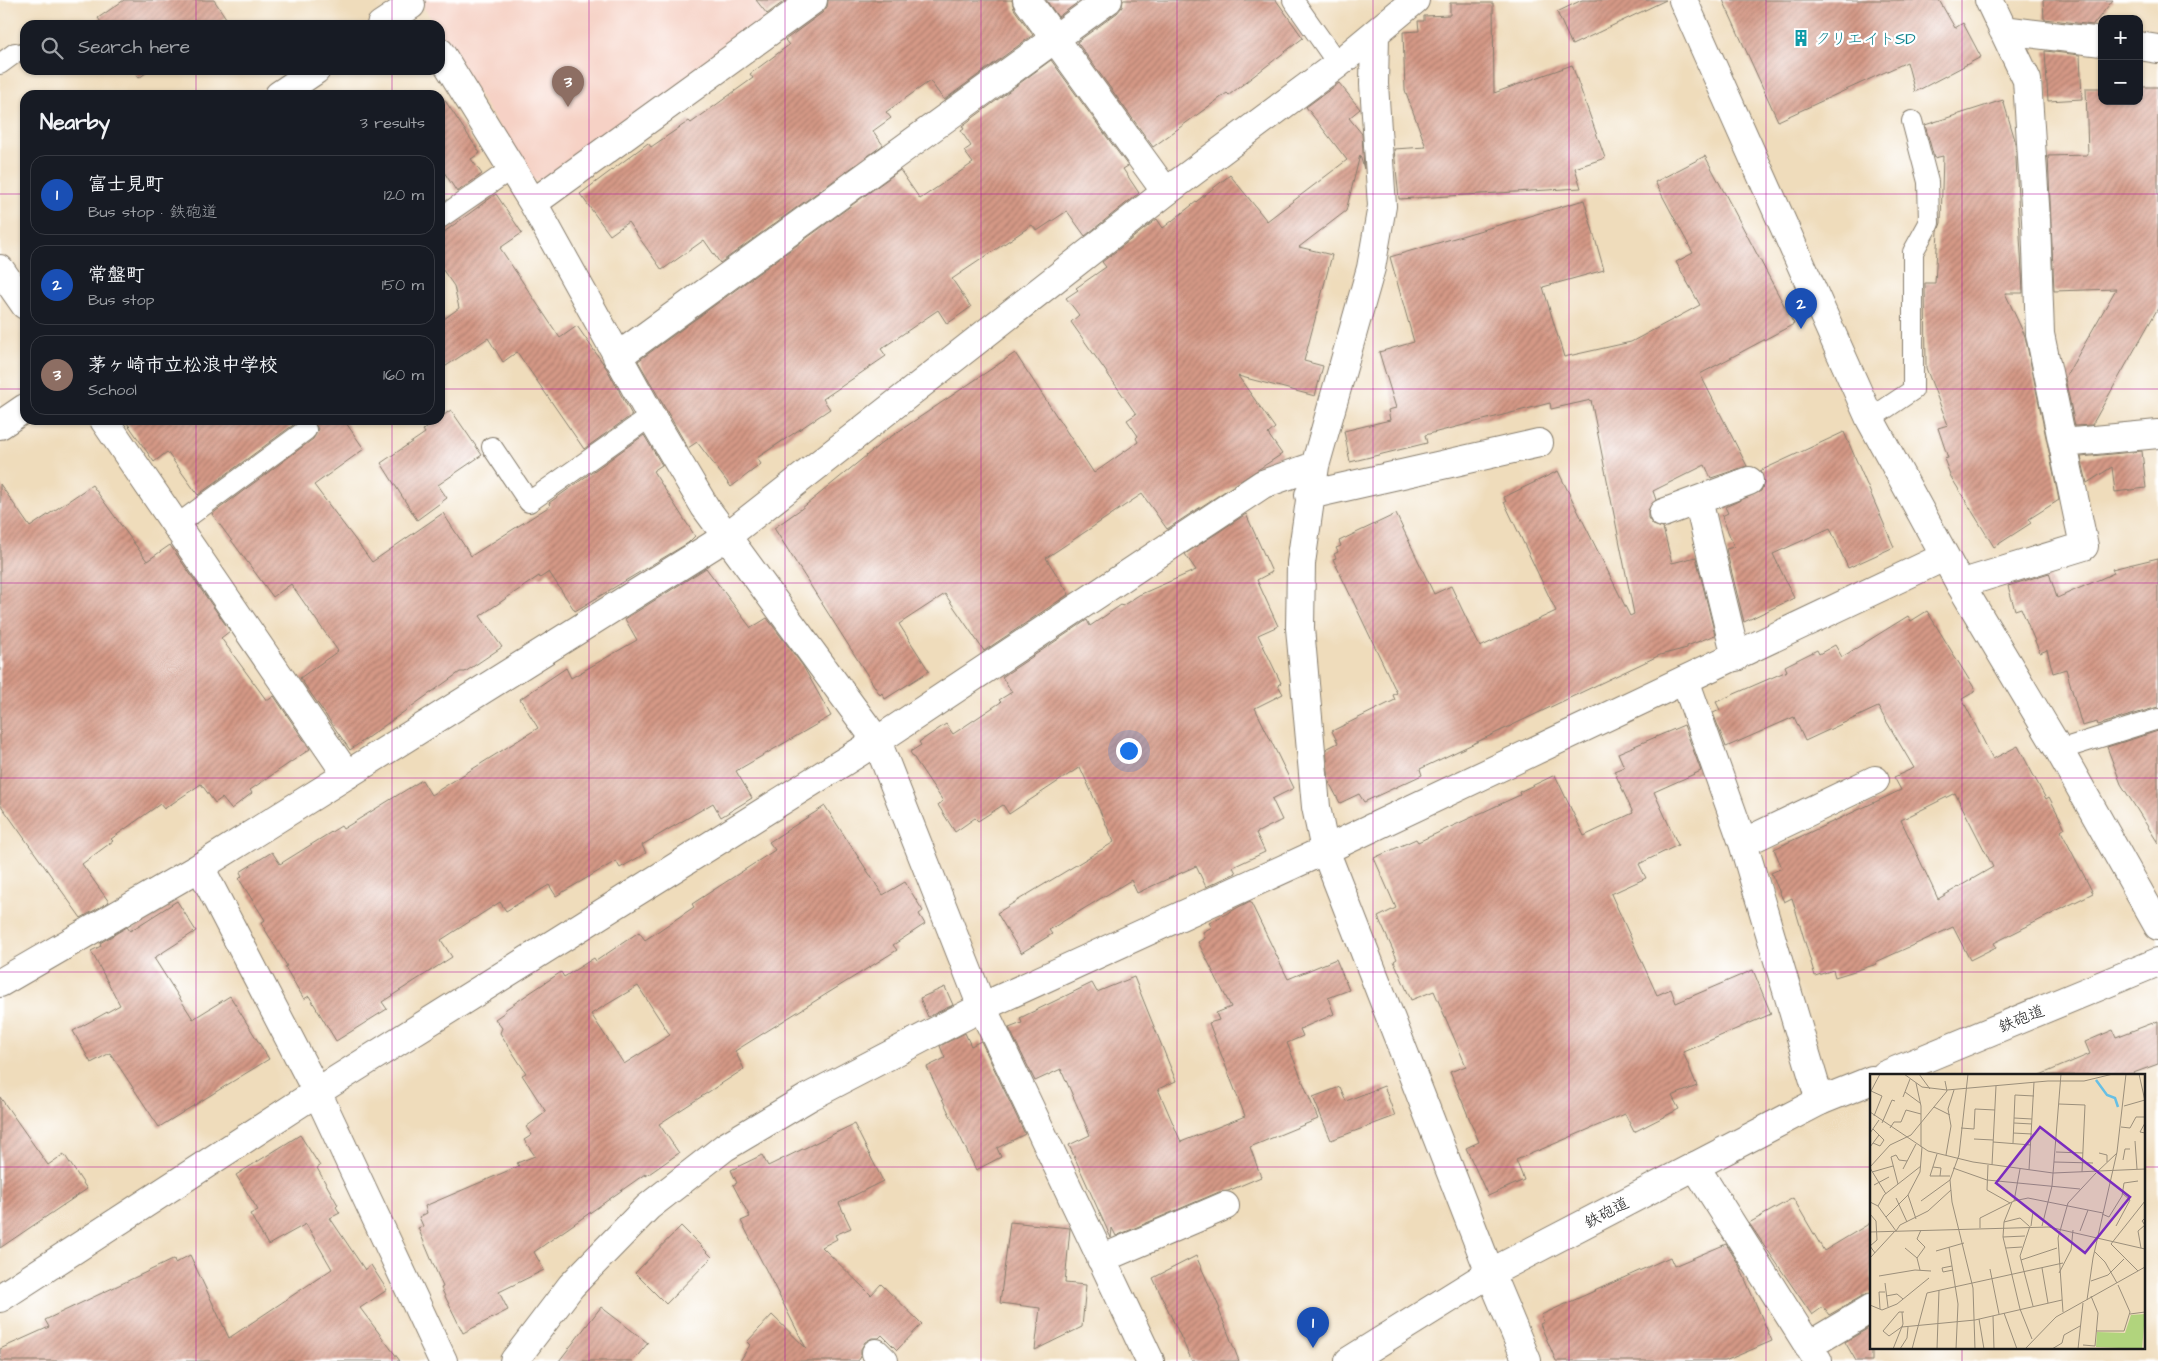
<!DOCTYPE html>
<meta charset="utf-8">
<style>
:root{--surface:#171b24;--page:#242831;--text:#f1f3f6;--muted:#9ea1a6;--line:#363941;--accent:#d690ce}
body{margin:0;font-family:"Architects Daughter","Klee One",sans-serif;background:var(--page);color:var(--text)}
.controls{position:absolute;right:15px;top:15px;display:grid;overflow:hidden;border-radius:10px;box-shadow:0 1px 4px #0004}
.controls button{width:45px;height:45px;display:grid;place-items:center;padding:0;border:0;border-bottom:1px solid var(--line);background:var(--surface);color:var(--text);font:25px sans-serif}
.you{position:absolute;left:1128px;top:750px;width:18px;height:18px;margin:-12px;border:4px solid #fff;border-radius:50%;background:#1a73e8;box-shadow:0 0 0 8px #1a73e833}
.badge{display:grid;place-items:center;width:32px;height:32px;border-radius:50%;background:var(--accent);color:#fff;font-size:16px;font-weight:700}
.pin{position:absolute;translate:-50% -41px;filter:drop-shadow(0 1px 2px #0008)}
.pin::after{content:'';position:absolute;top:26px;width:18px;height:15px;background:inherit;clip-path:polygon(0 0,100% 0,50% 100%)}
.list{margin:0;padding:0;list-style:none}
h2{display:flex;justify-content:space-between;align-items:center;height:65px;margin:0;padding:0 20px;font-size:21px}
h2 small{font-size:16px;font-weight:400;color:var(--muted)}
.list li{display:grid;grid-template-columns:32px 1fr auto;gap:15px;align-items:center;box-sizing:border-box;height:80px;margin:0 10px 10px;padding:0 10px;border:1px solid var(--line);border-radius:15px}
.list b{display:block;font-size:19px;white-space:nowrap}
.list p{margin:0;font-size:16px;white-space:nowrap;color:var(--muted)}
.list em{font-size:16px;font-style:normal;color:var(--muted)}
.icon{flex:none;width:28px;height:28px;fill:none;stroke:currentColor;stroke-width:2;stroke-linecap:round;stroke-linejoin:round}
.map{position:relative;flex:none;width:2158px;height:1361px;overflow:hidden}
.search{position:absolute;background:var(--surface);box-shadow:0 1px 4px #0004;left:20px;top:20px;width:425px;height:55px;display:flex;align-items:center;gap:12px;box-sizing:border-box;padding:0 18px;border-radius:15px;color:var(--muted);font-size:19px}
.panel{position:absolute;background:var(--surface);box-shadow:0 1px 4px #0004;left:20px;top:90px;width:425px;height:335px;border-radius:15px}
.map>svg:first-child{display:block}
.built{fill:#f6d1c5}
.building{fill:url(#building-hatch);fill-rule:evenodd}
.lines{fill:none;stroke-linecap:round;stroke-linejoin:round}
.service-casing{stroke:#867c6c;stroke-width:22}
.minor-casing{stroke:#867c6c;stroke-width:30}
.tertiary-casing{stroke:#867c6c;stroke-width:30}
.service{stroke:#fff;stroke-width:20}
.minor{stroke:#fff;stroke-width:28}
.tertiary{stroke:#fff;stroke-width:28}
.grid{fill:none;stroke:#b5179e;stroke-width:1;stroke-opacity:0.55}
.labels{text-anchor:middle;stroke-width:4.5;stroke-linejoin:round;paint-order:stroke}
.culture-label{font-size:16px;fill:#0d838f;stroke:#fff;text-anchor:start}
.street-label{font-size:16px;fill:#1c1c1c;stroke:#fff}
.inset-river{fill:none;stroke:#67bfe4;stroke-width:2.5}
.inset-road{fill:none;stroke:#9b8f7b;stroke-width:1}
.view{fill:#7b2cbf;fill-opacity:0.15;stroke:#7b2cbf;stroke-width:2.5}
.inset-edge{fill:none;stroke:#1c1c1c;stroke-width:2.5}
</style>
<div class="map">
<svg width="2158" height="1361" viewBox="0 0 2158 1361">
<defs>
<pattern id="building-hatch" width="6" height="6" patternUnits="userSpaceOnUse" patternTransform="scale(1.25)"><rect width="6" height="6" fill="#d59986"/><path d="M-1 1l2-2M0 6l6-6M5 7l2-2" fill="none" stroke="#ac7c6d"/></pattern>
</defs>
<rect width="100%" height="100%" fill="#fff"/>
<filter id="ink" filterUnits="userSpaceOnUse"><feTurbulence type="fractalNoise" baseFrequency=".02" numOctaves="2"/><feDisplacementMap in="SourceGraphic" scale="10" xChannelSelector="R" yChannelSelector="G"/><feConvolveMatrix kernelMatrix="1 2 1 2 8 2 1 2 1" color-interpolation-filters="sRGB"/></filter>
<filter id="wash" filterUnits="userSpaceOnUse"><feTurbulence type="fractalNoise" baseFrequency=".0096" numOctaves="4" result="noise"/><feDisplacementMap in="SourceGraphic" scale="20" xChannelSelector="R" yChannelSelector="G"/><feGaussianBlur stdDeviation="1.12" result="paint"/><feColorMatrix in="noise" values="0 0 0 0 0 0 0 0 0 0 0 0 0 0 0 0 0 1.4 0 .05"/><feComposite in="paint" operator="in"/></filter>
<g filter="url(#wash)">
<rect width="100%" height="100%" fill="#efdcbb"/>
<!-- built -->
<path class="built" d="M419 0H754L768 18 549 182 533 180 440 34V25H435Z"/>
<g id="blocks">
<!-- building -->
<path class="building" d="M124 0H214L226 18 216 25H103L98 18Z
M756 0H786L767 14Z
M828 0H1012L1014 9 1033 35 944 100 930 81 886 112 891 118 873 131 883 145 720 263 704 240 662 270 628 222 610 235 580 194 648 143 651 147 689 121 691 123 753 78 750 74 789 45 785 40 822 13 827 7Z
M1046 0H1081L1058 17Z
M1123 0H1276L1303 38 1229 95 1227 93 1153 147 1077 42 1117 13 1122 7Z
M1582 0H1666L1572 45 1557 12Z
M1723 0H1939L1955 28 1963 23 1981 57 1915 92 1907 62 1778 121Z
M2043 0H2113L2093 25 2044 19Z
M1450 3H1493L1494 93 1572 65 1605 158 1575 168 1581 188 1399 199 1394 149 1426 147 1405 90 1403 32 1419 31 1418 21H1424V16L1450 15Z
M2045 51 2080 55 2082 99 2048 101Z
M1051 60 1128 166 1123 169 1139 193 1085 236 1067 211 1037 231 1032 225 952 279 971 307 947 324 938 310 881 349 886 356 823 399 830 409 757 458 761 464 731 487 697 442 688 448 638 361 900 170 920 199 973 163 964 151 971 146 961 131 964 129 962 126Z
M133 70H150L139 78Z
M1339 83 1360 109 1349 118 1362 134 1364 169 1360 155 1346 211 1299 247 1332 255 1304 361 1323 366 1315 396 1238 376 1275 428 1268 434 1282 454 1167 529 1142 494 1046 558 1069 594 984 651 945 594 899 624 929 671 885 699 882 693 880 695 774 528 801 509 883 442 1015 353 1094 473 1138 442 1136 438 1138 436 1127 420 1136 414 1071 322 1079 315 1066 298 1078 290 1076 288 1106 267 1102 262 1157 219 1163 228 1230 175 1267 221 1347 160 1306 107Z
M2139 87H2158V308L2092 425 2075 426 2065 378 2116 289 2054 291 2048 156 2088 155 2086 88H2102V101H2139Z
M440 93 480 153 471 159 482 174 457 192 440 166Z
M2003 100 2015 140 2023 293H2005L2025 336 2059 500 2029 519 2031 523 1994 547 1951 477 1944 459 1948 458 1938 428 1948 425 1926 368 1925 283H1935L1938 231 1941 223 1943 156 1934 158 1925 125Z
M1705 156 1794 324 1700 374 1747 466 1711 478 1705 465 1653 491 1656 500 1648 510V518L1653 525 1663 528 1672 563 1696 557 1715 635 1687 646V648L1660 655 1420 769 1422 775 1364 802 1359 794 1340 803 1329 782 1326 749 1338 743 1332 731 1395 700 1393 695 1397 693 1333 559 1336 558 1334 554 1338 552 1336 548 1341 546 1339 541 1396 514 1434 594 1451 586 1480 647 1556 611 1504 502H1506L1504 497 1558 471 1630 616 1634 614 1591 400 1551 409 1550 403 1425 435 1427 443 1350 462 1344 431 1390 420 1388 410 1396 408 1379 352 1414 342 1390 257 1584 200 1604 270 1543 287 1564 357 1631 342 1700 305 1676 262 1693 253 1655 182Z
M496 194 522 233 500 248 560 338 577 326 607 369 632 415 584 449 517 352 503 362 488 338 440 370V322L459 308 454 286 440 266V235Z
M451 410 482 455 438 485 447 498 417 520 381 463 425 433 423 430Z
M125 420H300L198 495 167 452 154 462Z
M312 420H344L364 449 314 485 372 562 443 513 471 556 550 506 549 503 644 435 662 465 653 471 695 536 688 543 575 611 549 572 540 578 539 576 480 616 502 647 465 672H460L350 750 300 678 338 651 291 584 273 597 212 514 313 439 318 429Z
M1844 432 1894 547 1848 568 1830 528 1773 554 1794 598 1744 622 1726 549 1734 547 1722 516 1728 513 1725 507 1761 491 1764 483 1760 471Z
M2142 451 2146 488 2115 492 2112 467 2087 483 2081 457Z
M0 484 30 527 92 485 147 561 170 545 230 631 221 638 267 701 274 696 310 749 250 790 252 793 231 809 222 798 215 803 201 784 164 809 160 804 111 839 113 841 82 864 109 902 81 918 0 804Z
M1246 514 1272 572 1257 580 1278 626 1258 635 1281 683 1278 685 1283 694 1255 708 1294 788 1272 799 1282 820 1256 833 1265 852 1233 867 1236 873 1206 887 1196 866 1137 893 1131 880 1049 930 1052 934 1021 953 997 913 1114 842 1080 767 1009 814 1003 805 978 821 975 818 955 832 938 805 943 801 910 752 921 745 919 742 946 724 953 734 1001 702 999 700 1012 692 1002 677 1087 620 1090 626 1121 605 1122 606 1139 595 1196 570 1185 554Z
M2158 558V707L2098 725 2097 722 2082 726 2066 669 2053 673 2047 650 2040 653 2021 608 2015 610 2008 586 2049 573 2057 598 2114 573 2112 569Z
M706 568 751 628 767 618 803 666 831 716 736 771 752 798 721 817 713 803 642 845 646 853 620 868 616 861 556 896 549 885 506 911 500 902 441 940 452 957 382 1002 387 1009 336 1041 309 996 304 999 285 967 287 966 261 923 265 920 239 879 242 876 240 872 272 852 280 864 341 826 343 829 422 780 431 795 538 728 520 699 566 668 571 678 637 640 625 619Z
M1927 611 1976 691 1962 699 1993 759 2018 746 2046 799 2049 797 2065 828 2061 831 2093 893 1994 943 1996 947 1970 960 1953 927 1876 962 1877 964 1835 977 1833 970 1815 976 1792 898 1784 902 1771 873 1782 868 1774 849 1901 790 1894 777 1914 768 1878 707 1805 741 1794 717 1726 747 1713 713 1720 710 1716 702 1787 671 1785 666 1817 650 1819 654 1835 645 1842 657 1908 616 1911 621ZM1955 793 1993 867 1938 899 1901 820Z
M1684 725 1701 771 1654 792 1678 845 1639 864 1646 878 1611 894 1657 995 1671 989 1676 1003 1753 970 1771 1014 1683 1052 1697 1086 1672 1096 1679 1109 1634 1132 1625 1114 1516 1160 1524 1180 1488 1196 1466 1148 1479 1142 1450 1072 1466 1066 1434 991 1411 1000 1394 961 1397 959 1378 917 1396 908 1374 858 1416 839 1418 842 1520 795 1519 792 1555 775 1584 836 1633 813 1614 771 1624 767 1618 753Z
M2158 731V843L2121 784 2107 747Z
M825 806 883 895 905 882 923 911 919 914 925 924 893 945 897 950 735 1051 744 1069 659 1124 679 1153 646 1176 645 1174 534 1252 544 1270 499 1292 508 1310 463 1333 441 1288 443 1287 418 1228 423 1226 419 1217 427 1213 425 1206 519 1166 517 1163 535 1156 524 1140 532 1135 526 1127 546 1112 522 1075 526 1073 500 1033 502 1028 495 1019 505 1012 506 1009 561 972 564 977 594 958 596 961 639 932 645 940 694 907 692 904 775 850 769 842ZM638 986 670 1035 624 1064 591 1014Z
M177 901 196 931 154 958 193 1019 230 996 269 1059 159 1127 110 1053 91 1063 73 1031 120 1005 91 951 101 946 100 943 127 927 130 931Z
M1250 901 1288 979 1336 959 1349 990 1328 998 1334 1014 1300 1029 1303 1036 1287 1043 1318 1119 1250 1147 1261 1177 1228 1191 1219 1192 1116 1236 1112 1228 1111 1238 1069 1145 1090 1135 1061 1069 1035 1081 1009 1028 1022 1023 1020 1018 1092 983 1097 992 1134 977 1176 1081 1158 1089 1181 1142 1245 1116 1209 1023 1219 1020 1216 1013 1231 1007 1198 942 1205 938 1203 932 1212 927 1209 923Z
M945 987 953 1005 928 1017 920 998Z
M2158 1021V1064L2128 1075H2040L2090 1054 2085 1042 2113 1030 2116 1037Z
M965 1033 971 1046 981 1041 1025 1134 997 1148 1001 1157 976 1170 927 1067 945 1058 940 1046Z
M1384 1086 1395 1116 1331 1140 1313 1097 1340 1087 1346 1101Z
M0 1097 48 1165 64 1154 87 1189 0 1248Z
M854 1124 883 1181 839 1203 851 1228 835 1235 837 1239 822 1247 871 1295 881 1284 922 1324 897 1350 882 1335 879 1338H872L865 1342 861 1349V1357L858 1361H740L750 1345 747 1342 772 1315 806 1348 741 1221 750 1217 733 1185 737 1183 731 1170 762 1155 768 1166Z
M300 1135 320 1166 317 1168 338 1205 336 1207 340 1213 330 1218 365 1270 371 1265 387 1290 360 1308 400 1361H0V1349L49 1327 45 1320 174 1259 175 1263 190 1255 229 1338 332 1269 306 1224 268 1245 250 1214 258 1210 236 1175Z
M1793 1198 1824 1251 1872 1222V1292L1864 1295 1829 1315 1823 1307 1812 1315 1749 1223Z
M1010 1222 1070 1228 1065 1283 1086 1285 1082 1327 1035 1350 1040 1308 1000 1303Z
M681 1226 712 1257 666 1304 635 1273Z
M1726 1244 1739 1265 1772 1341 1725 1361H1556L1540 1324 1544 1322 1541 1315 1670 1257 1674 1266Z
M1196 1256 1220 1309 1219 1310 1239 1361H1192L1153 1278Z
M601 1307 648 1343 633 1361H559Z
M1872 1326V1361H1856L1845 1342Z"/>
</g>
</g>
<g filter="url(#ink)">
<use href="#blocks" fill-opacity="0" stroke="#867c6c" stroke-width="1"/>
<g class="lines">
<!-- service casing -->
<g class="service-casing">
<path id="service" d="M1293 0 1338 64
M0 64 15 53
M440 218 511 169
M1870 419 1913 390V252L1929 223 1928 182 1912 121
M492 447 529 502 651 416
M177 525 306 430
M2059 750 2158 719"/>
</g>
<!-- minor casing -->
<g class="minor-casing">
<path id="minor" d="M1027 0 1166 192
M381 25 411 5
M2003 30 2102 42
M2139 46 2158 49
M440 52 533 203 651 416 705 507 877 741 982 1007 1150 1361
M279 95 316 70
M533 203 813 0
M0 269 25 305
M617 357 1108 0
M104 420 347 775
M0 425 25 408
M2063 443 2158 434
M1309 495 1539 443
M1698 500 1736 657
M1663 513 1749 481
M1960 584 2084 546 2040 334 2036 220 2027 80 1989 0
M1685 680 1743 843 1820 1101
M1743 843 1875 780
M1325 850 1316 807 1300 628 1301 563 1315 466 1371 268 1382 206 1374 84 1375 35
M200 867 317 1092 443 1361
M0 983 200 867 726 537 1166 192 1338 64 1415 0
M1695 1166 1818 1361
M1101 1259 1225 1206
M0 1298 317 1092 877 741 1263 484 1315 466
M1808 1346 1872 1308
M876 1353 884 1361"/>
</g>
<!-- tertiary casing -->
<g class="tertiary-casing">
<path id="tertiary" d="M1683 0 1870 419 1960 584 2059 750 2158 926
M1325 850 1490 1273 1527 1361
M1885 1075 2158 962
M514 1361 571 1286 648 1207 725 1147 809 1097 982 1007 1325 850 1944 557
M1349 1361 1490 1273 1820 1101 1872 1080"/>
</g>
<!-- service -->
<use href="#service" class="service"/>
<!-- minor -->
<use href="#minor" class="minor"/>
<!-- tertiary -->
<use href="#tertiary" class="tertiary"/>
</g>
</g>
<!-- grid -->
<path class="grid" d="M196 0V25M392 0V25M589 0V1361M785 0V1361M981 0V1361M1177 0V1361M1373 0V1361M1569 0V1361M1766 0V1361M1962 0V1075M196 70V95M392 70V95M0 194H25M440 194H2158M0 389H25M440 389H2158M196 420V1361M392 420V1361M0 583H2158M0 778H2158M0 972H2158M0 1167H1872M2144 1167H2158M1962 1347V1361"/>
<!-- icons -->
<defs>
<g id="building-bare" transform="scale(1.35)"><path d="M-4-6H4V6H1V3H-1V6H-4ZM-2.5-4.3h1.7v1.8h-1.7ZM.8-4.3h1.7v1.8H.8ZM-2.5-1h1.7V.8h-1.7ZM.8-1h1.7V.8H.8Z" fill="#0f9aa8" stroke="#fff" stroke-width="2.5" paint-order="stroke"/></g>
</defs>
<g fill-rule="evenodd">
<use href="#building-bare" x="1801" y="38"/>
</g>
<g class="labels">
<!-- culture labels -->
<g class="culture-label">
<text x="1815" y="44">クリエイトSD</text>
</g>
<!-- street labels -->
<g class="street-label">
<text transform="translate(2021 1018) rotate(-22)" y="6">鉄砲道</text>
<text transform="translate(1606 1212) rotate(-28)" y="6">鉄砲道</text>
</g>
</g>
<!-- overview -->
<g transform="translate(1870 1074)">
<rect width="275" height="275" fill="#efdcbb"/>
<path d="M275 240 272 275 226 273 227 258 255 259 261 241Z" fill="#b1d47d"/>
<path class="inset-river" d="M226 6 237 21 245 24 248 33"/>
<path class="inset-road" d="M34 0 52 13 77 16 178 7H214L243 0M49 0 60 15M98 0 89 81 80 106 82 128 103 214 105 275M269 0 275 27M46 9 51 32V73M1 17 12 22 4 42M1 17 10 0M35 18 50 29M33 23 40 5M189 30 215 31 212 98M254 32 275 26M64 33 80 41M0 38 58 77 103 88 183 99 275 95M144 44 162 45M12 49 22 26 25 27M144 49 162 50M275 49 270 58 275 59M251 53 260 54 266 43H275M20 54 24 48H31L36 36 51 40M91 54 104 55 105 35 125 36M3 55 14 66 10 72 3 69M0 59 9 46M143 59 162 60M104 65 123 66M265 67 267 95M123 68 161 71M143 69 145 21 164 22M0 73 9 61M186 78 213 79M229 79 237 81V88M67 80 60 102H80M76 81 81 52 78 35 84 16M253 86 255 75H260M184 88 223 89M118 91 117 116 140 129M122 91 126 12M0 93 20 71 41 61 77 17 75 7M63 93 71 94 70 102M0 94 16 120M83 94 117 106 210 115M33 95 46 70M159 96 164 8M2 98 23 92M227 98 247 79M28 110 21 83 26 81 29 86 37 87M4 111 19 103M26 124 37 148M51 127 80 106M144 127 150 95M0 128 8 132 26 157M142 128 134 148 133 163 150 235 162 265M8 132 14 121 51 92M0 140 6 147 7 166 0 172 5 179M232 140 239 143 252 122 254 109 268 107M16 143 38 121M46 145 38 121 50 98 52 73M134 148 150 144 159 152M160 152 150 182 163 232M161 152 163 137M172 152 182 112 191 0M246 152 260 126 252 119M110 154V144L144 127 158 124 233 139M26 157 30 151 58 137 81 116M210 157 218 136M0 158 179 153 275 175M133 163 155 162M79 173 88 230 86 275M35 174 47 184 50 196M136 174 152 173M271 174 268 157 275 151 272 147 275 144M66 177 94 169M225 178 235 188 247 209M0 184 25 157M47 184 55 173 47 165 51 156M151 186 187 174M82 192 72 194 73 198 83 196M172 194 178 229M120 195 129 240M268 197 241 170 275 127M189 199 201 176 203 156M9 202 45 196 61 197M221 207 238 201 254 185M15 209 18 233M16 222 27 220 33 225M217 226 223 184 247 78 256 0M0 231 12 236 27 230 59 204M10 235 9 218H15M193 238 188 164 198 129 226 99M134 239 147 275M260 240 275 238M123 242 124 275M109 245 114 275M33 252 19 262 13 257 29 238H34M32 253 105 246 192 226M226 257H254L260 238 248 211M213 271 225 272 228 239 221 222M23 275 33 250 32 238M30 275 37 264 38 253M42 275 57 219 193 189M67 275 69 216M155 275 186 243 275 193M182 275 192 269 194 261 210 252M208 275 213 229"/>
<path class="view" d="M170 53 260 123 215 179 126 109Z"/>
<rect width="275" height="275" class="inset-edge"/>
</g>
</svg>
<div class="controls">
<button>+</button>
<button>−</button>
</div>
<div class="you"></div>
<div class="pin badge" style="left:1313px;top:1348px;background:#1a4fb4">1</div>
<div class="pin badge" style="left:1801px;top:329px;background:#1a4fb4">2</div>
<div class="pin badge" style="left:568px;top:107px;background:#8d6e63">3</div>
<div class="search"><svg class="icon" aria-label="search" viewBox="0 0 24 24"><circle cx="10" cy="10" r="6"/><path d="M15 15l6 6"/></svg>Search here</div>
<section class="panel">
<h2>Nearby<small>3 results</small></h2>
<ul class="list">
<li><span class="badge" style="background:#1a4fb4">1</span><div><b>富士見町</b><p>Bus stop · 鉄砲道</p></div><em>120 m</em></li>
<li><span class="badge" style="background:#1a4fb4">2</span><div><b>常盤町</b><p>Bus stop</p></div><em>150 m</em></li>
<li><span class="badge" style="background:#8d6e63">3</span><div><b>茅ヶ崎市立松浪中学校</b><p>School</p></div><em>160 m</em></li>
</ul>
</section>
</div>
